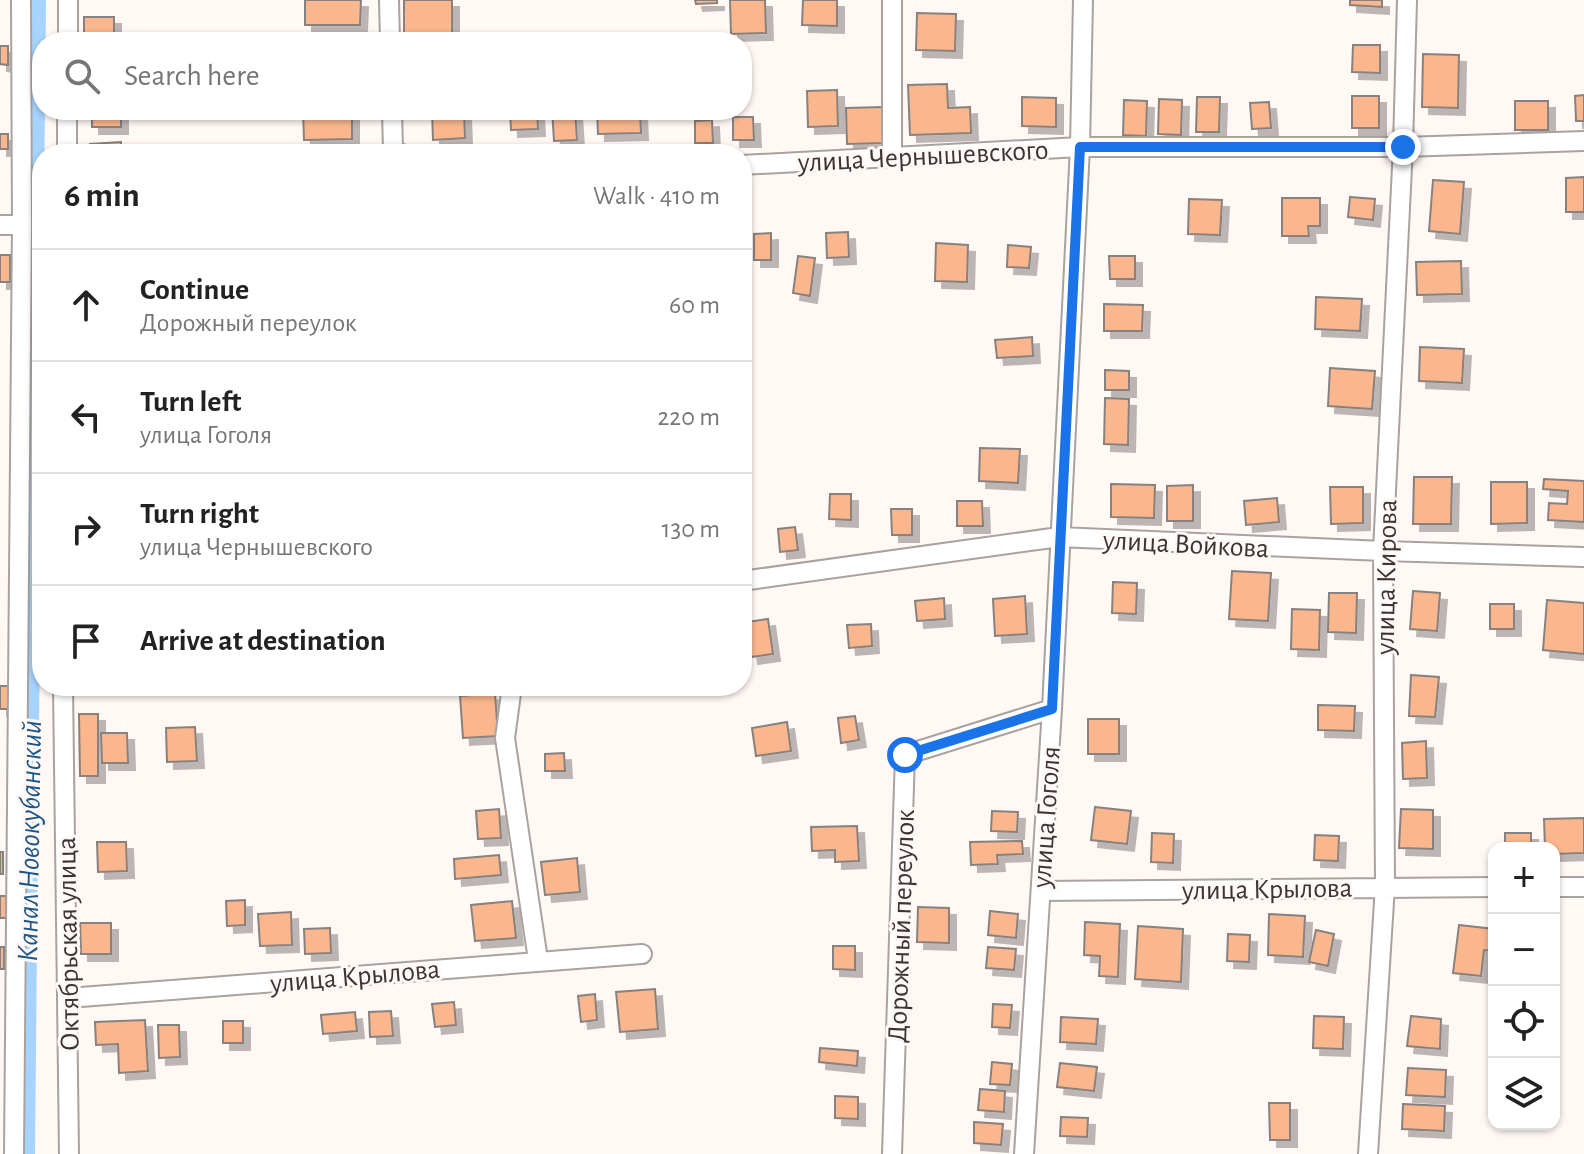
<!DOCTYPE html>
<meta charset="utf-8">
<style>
:root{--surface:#fff;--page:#f2f2f2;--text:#222;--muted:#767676;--line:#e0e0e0}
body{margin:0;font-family:"Alegreya Sans",sans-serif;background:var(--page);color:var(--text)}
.controls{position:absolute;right:24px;bottom:24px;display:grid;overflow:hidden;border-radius:16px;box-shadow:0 2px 6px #0004}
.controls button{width:72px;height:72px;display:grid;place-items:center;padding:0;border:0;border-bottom:2px solid var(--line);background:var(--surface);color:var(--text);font:40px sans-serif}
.stop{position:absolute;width:24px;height:24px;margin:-18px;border:6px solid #1a73e8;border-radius:50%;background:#fff}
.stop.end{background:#1a73e8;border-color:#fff;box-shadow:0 2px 8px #0008}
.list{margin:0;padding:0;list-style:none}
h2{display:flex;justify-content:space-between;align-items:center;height:104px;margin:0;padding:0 32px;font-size:34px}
h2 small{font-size:26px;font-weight:400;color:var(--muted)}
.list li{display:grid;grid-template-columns:52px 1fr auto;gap:24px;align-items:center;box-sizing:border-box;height:112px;padding:0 32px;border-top:2px solid var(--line)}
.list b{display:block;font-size:30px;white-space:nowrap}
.list p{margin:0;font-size:26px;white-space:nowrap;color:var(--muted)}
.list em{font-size:26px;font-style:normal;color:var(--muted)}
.icon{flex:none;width:44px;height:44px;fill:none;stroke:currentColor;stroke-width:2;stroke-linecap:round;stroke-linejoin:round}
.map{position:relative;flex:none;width:1584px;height:1154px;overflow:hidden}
.search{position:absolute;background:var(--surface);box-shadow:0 2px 6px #0004;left:32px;top:32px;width:720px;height:88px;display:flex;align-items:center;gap:20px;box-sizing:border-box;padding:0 28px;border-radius:32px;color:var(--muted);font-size:30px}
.panel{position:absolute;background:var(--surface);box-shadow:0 2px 6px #0004;left:32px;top:144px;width:720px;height:552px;border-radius:32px}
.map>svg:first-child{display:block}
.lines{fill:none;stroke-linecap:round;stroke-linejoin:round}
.canal{stroke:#a7d4ff;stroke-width:18}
.building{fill:#fab78e;stroke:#88817d;stroke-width:2;filter:url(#shadow)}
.street-casing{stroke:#aaa29e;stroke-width:22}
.street{stroke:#fff;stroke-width:18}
.route{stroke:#1a73e8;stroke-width:10}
.labels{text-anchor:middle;stroke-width:6;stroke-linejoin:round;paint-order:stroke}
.street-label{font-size:28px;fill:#393635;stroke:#fff8f5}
.water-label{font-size:30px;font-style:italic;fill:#1b5788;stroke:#fff8f5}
</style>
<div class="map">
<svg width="1584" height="1154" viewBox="0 0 1584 1154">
<defs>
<filter id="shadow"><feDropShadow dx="7" dy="7" stdDeviation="0" flood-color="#0004"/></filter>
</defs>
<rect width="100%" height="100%" fill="#fff8f5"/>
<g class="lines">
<!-- canal -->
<path class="canal" d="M26 1154 37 0"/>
</g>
<!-- building -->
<path class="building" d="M305 0H361L360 25H305Z
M404 0H452V35H404Z
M695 0H717V3L696 4Z
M730 0H765L766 33 731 34Z
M803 0H837V26L802 25Z
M1350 0H1382V7L1350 5Z
M917 13 956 14 955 51 916 50Z
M84 17H114V42H84Z
M1353 45H1380V73L1352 72Z
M0 46H8V65L0 64Z
M1423 54 1459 55 1458 108 1422 107Z
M947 84 948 108 970 107 971 133 910 135 908 85Z
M837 90 838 126 808 127 807 91Z
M1584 95V121H1576L1575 96Z
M1352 96H1379V128H1352Z
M1022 97 1056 98V127L1022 126Z
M1197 97H1220L1219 132H1196Z
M1159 99 1182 100 1181 135 1158 134Z
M1124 100 1147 101 1146 136 1123 135Z
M1515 101H1548V130H1515Z
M1269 102 1271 128 1252 129 1250 103Z
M882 107 883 143 847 144 846 108Z
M92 110H121V127H92Z
M303 110H352V139L304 140Z
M432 110H464L465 138 433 140Z
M510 110H537L538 129 511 130Z
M552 110H575L577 140 554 141Z
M597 110H640L641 133 598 134Z
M733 117H753L754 140H733Z
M712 120 713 143H695V121Z
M0 134H8V149H0Z
M121 142V154H91L90 144Z
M1584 177V212H1566V178Z
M1433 180 1464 182 1460 234 1429 231Z
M1350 197 1375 199 1373 220 1348 217Z
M1282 198H1320V226H1308L1309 236H1282Z
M1189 199 1222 200 1220 235 1188 234Z
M848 232 849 257 827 258 826 233Z
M771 233V260H754V234Z
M936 243 968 245 967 282 935 281Z
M1008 245 1031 247 1029 268 1007 267Z
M0 255H10V282H0Z
M798 256 815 258 810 296 793 293Z
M1109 256H1135V279H1110Z
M1461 261 1462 294 1417 295 1416 262Z
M1316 297 1362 299 1360 331 1315 329Z
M1104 304 1143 305 1142 331H1104Z
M1032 337 1033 356 997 358 995 340Z
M1420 347 1464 349 1462 383 1419 381Z
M1330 368 1375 371 1372 409 1328 406Z
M1105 370 1129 371V390H1105Z
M1105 398 1129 399 1128 445 1104 444Z
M980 448 1020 449 1018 483 979 481Z
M1414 477H1452L1451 524H1413Z
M1544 479 1584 481V522L1548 520 1549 503 1567 504 1568 491 1543 489Z
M1491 482H1527V523L1491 524Z
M1111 484 1155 485 1154 518 1111 517Z
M1193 485V521H1167V486Z
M1330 487H1363V523L1331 524Z
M830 494H851V520L829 519Z
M1277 498 1279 522 1246 525 1244 501Z
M957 501H982L983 526H957Z
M891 509H912V535H892Z
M795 527 798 550 780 552 778 529Z
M1232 571 1271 573 1268 621 1229 619Z
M1113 582 1137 583 1136 614 1112 613Z
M1413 591 1440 593 1437 631 1410 629Z
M1329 593H1357L1356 633 1328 632Z
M1025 596 1027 634 995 636 993 599Z
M944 598 945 619 917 621 915 601Z
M1547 600 1584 603V654L1543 650Z
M1490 604H1514V629H1490Z
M1292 609 1320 610 1319 650 1291 649Z
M768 619 773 654 751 657 747 622Z
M871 624 872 646 849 648 847 625Z
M1411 675 1439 677 1435 717 1409 716Z
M0 686H9V709H0Z
M495 693 498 736 463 738 460 696Z
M1318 705 1355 706 1354 731 1318 730Z
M79 714H98V776H80Z
M855 716 859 740 841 743 838 718Z
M1088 719H1119V754H1088Z
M787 722 791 751 756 756 752 728Z
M195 727 197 761 167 762 166 728Z
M101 733H127L128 763H102Z
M1426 741 1427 778 1403 779 1402 743Z
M564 753 565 771H545V754Z
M1095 807 1131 811 1127 844 1091 840Z
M499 809 501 838 478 839 476 811Z
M1401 809 1433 810V849L1399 848Z
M992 811 1018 812 1017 832 991 831Z
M1584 818V853L1554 854V848H1545L1544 819Z
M857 826 859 861 835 862V850L812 851 811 827Z
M1152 833 1174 834 1173 863 1151 862Z
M1505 833H1531V848H1505Z
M1315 835 1339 836 1338 861 1314 860Z
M1022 841 1023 854 997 855 998 864 971 865 970 842Z
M97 842H126L127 871 98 872Z
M0 852H3V874H0Z
M499 855 501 875 455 879 454 859Z
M577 858 580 892 545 895 541 862Z
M0 896H6V918H0Z
M245 900V925L227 926 226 901Z
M512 901 516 938 475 941 471 905Z
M918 907 949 908V943L917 942Z
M990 911 1018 914 1016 938 988 935Z
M291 912 292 945 260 946 258 914Z
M1269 914 1305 916 1303 957 1268 955Z
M1085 922 1120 924 1118 977 1099 976 1100 956 1084 955Z
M80 923H111V954H81Z
M1459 925 1494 929V951L1484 950 1481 976 1453 973Z
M1138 926 1183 929 1181 982 1135 979Z
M330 928 331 953 305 954 304 929Z
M1316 930 1334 934 1328 966 1309 962Z
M1228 934 1250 935 1249 962 1227 961Z
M833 946H855V970L833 969Z
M0 947H4V969H0Z
M988 947 1016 949 1014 970 986 968Z
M655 989 658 1029 620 1032 616 992Z
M595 994 597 1020 581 1022 578 996Z
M454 1002 456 1025 435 1027 432 1004Z
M993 1004 1012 1005 1010 1028 992 1027Z
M391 1011 393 1036 370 1037 369 1012Z
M355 1012 357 1031 323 1034 321 1015Z
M1314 1016 1344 1017 1343 1049 1313 1048Z
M1411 1016 1441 1019 1440 1049 1407 1046Z
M1061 1017 1098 1019 1096 1044 1060 1042Z
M145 1020 148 1071 119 1073 118 1044 96 1045 95 1022Z
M223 1021H243V1043H223Z
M158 1025H179L180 1057 159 1058Z
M820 1048 858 1051 857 1066 819 1062Z
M992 1062 1012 1064 1010 1085 990 1084Z
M1060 1063 1097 1067 1094 1091 1057 1087Z
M1408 1068 1446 1070 1445 1097 1406 1095Z
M980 1089 1005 1091 1004 1112 978 1110Z
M835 1096 858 1097V1119L835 1118Z
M1269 1103H1290V1140H1270Z
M1403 1104 1445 1106 1444 1131 1402 1129Z
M1061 1117 1088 1118 1087 1137 1060 1136Z
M974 1122 1003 1124 1001 1145 974 1143Z"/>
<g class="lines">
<!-- street casing -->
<g class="street-casing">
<path id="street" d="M389 0 390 42
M68 42V0
M392 110 393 150 402 154
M67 154V110
M892 156V0
M742 165 1080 147H1403L1584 141
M0 225H22
M742 581 1059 537 1383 551 1584 557
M63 686 69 1154
M512 686 505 738 538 960
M1554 887H1584
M1041 891 1494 887
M68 998 642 954
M14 1154 22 225 21 0
M892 1154 905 755 1052 709
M1024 1154 1052 709 1080 147 1083 0
M1368 1154 1385 886 1383 551 1403 147 1407 0"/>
</g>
<!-- street -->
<use href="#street" class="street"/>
</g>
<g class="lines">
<!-- route -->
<path class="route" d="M905 755 1052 709 1080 147H1403"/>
</g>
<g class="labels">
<!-- street labels -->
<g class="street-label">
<text transform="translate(923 155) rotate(-3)" y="10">улица Чернышевского</text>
<text transform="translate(1186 543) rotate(3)" y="10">улица Войкова</text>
<text transform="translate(1385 577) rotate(-89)" y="10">улица Кирова</text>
<text transform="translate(1045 817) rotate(-86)" y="10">улица Гоголя</text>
<text transform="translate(1267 888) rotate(-1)" y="10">улица Крылова</text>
<text transform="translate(900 926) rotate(-88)" y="10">Дорожный переулок</text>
<text transform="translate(67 944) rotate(-91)" y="10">Октябрьская улица</text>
<text transform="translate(355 975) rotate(-5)" y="10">улица Крылова</text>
</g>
<!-- water labels -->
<g class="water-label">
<text transform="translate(29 841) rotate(-89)" y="10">Канал Новокубанский</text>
</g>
</g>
</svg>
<div class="controls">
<button>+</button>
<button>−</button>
<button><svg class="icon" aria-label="locate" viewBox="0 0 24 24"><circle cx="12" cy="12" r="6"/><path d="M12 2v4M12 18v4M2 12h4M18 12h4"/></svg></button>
<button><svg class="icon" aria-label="layers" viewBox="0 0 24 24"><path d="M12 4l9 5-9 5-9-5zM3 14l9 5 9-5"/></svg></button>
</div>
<div class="stop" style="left:905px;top:755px"></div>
<div class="stop end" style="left:1403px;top:147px"></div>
<div class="search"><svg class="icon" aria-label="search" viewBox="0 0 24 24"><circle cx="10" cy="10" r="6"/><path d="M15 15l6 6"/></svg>Search here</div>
<section class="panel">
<h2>6 min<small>Walk · 410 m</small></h2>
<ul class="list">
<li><svg class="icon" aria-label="ahead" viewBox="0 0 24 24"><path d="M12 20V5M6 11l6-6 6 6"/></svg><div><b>Continue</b><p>Дорожный переулок</p></div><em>60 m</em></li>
<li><svg class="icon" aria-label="left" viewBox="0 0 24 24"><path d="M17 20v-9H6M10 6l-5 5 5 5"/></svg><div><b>Turn left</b><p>улица Гоголя</p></div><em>220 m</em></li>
<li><svg class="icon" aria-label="right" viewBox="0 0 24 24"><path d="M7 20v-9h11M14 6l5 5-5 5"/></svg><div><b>Turn right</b><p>улица Чернышевского</p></div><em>130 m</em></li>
<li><svg class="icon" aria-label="arrive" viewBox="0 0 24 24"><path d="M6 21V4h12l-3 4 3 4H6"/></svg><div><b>Arrive at destination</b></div></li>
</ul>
</section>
</div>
